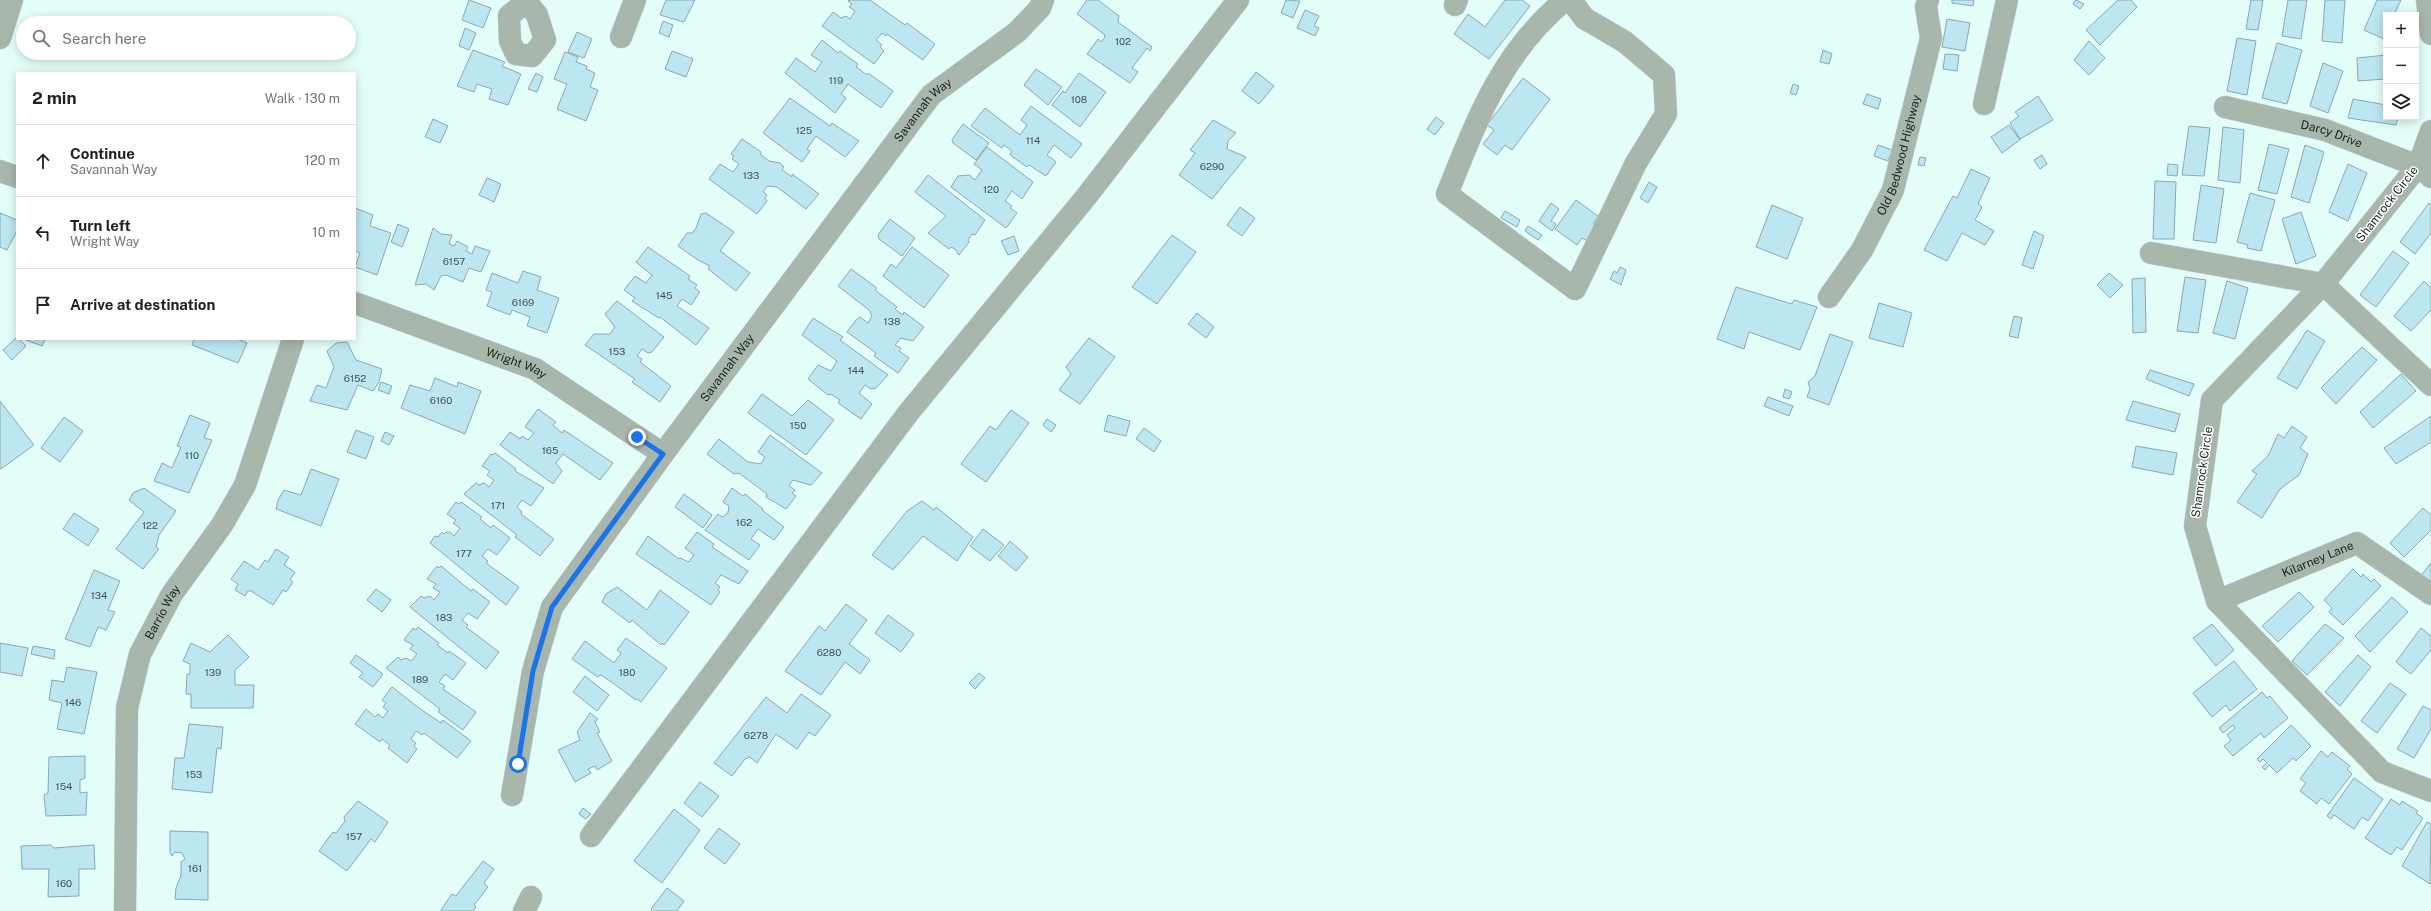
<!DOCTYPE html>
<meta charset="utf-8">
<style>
:root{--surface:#fff;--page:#f6f6f6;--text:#202124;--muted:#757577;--line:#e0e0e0}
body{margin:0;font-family:"Public Sans",sans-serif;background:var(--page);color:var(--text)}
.controls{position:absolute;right:12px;top:12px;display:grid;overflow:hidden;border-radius:0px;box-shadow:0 2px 10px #0003}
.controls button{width:36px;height:36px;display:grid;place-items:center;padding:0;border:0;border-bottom:1px solid var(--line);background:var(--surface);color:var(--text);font:20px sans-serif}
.stop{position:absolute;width:12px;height:12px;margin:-9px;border:3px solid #1a73e8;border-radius:50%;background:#fff}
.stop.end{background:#1a73e8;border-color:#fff;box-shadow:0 1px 4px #0008}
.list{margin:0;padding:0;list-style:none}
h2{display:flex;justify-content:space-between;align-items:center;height:52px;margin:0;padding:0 16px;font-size:17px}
h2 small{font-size:13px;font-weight:400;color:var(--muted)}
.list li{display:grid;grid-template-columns:26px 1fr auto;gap:12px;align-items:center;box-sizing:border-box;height:72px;padding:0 16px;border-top:1px solid var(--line)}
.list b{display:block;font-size:15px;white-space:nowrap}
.list p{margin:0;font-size:13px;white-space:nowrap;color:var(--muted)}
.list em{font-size:13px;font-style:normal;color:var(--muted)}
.icon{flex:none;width:22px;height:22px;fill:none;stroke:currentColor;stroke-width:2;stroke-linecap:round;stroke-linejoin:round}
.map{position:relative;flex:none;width:2431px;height:911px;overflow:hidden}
.search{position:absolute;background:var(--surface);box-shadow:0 2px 10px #0003;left:16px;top:16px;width:340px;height:44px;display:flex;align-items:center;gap:10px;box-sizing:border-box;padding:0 14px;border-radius:22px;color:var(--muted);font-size:15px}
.panel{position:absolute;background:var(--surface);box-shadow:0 2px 10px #0003;left:16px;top:72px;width:340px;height:268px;border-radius:0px}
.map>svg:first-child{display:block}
.building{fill:#bce6f0;stroke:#89a8af}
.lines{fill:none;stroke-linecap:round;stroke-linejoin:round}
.minor-casing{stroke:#c2dbd7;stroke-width:23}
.minor{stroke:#a9b6ac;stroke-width:22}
.route{stroke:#1a73e8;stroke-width:5}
.labels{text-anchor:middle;stroke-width:3;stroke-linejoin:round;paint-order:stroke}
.number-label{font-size:10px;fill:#405456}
.street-label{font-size:12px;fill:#172422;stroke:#fff}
</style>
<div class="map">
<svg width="2431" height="911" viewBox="0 0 2431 911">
<rect width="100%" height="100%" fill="#e3fef9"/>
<!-- building -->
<path class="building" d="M469 0 491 8 483 28 462 20Z
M666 0H695L684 22 660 15Z
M849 0H870L905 25 907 23 935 44 923 60 887 34 886 36 882 33 876 40 882 45 880 47 884 51 874 64 822 26 833 12 841 18 846 16 850 19 855 11 849 7 852 4 848 1Z
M1087 0H1098L1119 16 1118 22 1152 47 1150 51 1147 48 1132 68 1138 72 1130 83 1087 54 1098 39 1101 42 1105 37 1104 34 1077 14Z
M1286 0 1300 1 1293 18 1281 13Z
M1505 0H1522L1530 6 1489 59 1454 34 1468 14 1485 27Z
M1952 0H1974L1973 6 1952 3Z
M2076 0 2084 4 2080 9 2073 4Z
M2118 0H2131L2137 7 2100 45 2086 30Z
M2251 0H2263L2258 30 2246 29Z
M2288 0H2307L2301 39 2282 36Z
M2325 0H2345L2342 43 2322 41Z
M2377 0H2401L2394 15H2386L2384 39 2364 30Z
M1305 10 1319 16 1314 26 1319 28 1315 36 1297 28Z
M1947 19 1970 23 1965 51 1942 47Z
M663 21 673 25 669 37 659 33Z
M465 28 476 33 469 50 459 46Z
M577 32 592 39 584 58 568 52Z
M2237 38 2256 41 2247 95 2227 91Z
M822 40 838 53 840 51 858 64 856 67 867 75 868 73 893 91 881 108 848 84 841 94 846 98 835 113 785 73 796 58 815 72 822 62 811 55Z
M2089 41 2105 58 2089 75 2074 60Z
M2277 43 2302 50 2287 104 2262 98Z
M473 50 505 62 502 66 521 74 508 105 489 99 492 89 477 84 474 92 457 86Z
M1823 50 1832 54 1829 64 1820 62Z
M672 51 693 59 686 77 665 69Z
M565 52 578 57 576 62 587 66 586 69 595 73 590 87 598 90 586 121 557 109 567 84 554 79Z
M1945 54 1959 55 1957 71 1943 69Z
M2386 55V79L2358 81 2357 58Z
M2323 63 2343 71 2328 113 2310 106Z
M1036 69 1062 87 1048 105 1024 85Z
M1256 72 1274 86 1259 104 1242 91Z
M536 73 543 77 537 92 528 89Z
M1079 73 1106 92 1080 127 1052 105 1063 91 1065 93Z
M1523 78 1550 99 1512 150 1505 145 1497 155 1483 144 1494 130 1487 125Z
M1793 84 1799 86 1796 95 1790 93Z
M1867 94 1881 99 1878 109 1863 104Z
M2038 96 2053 120 2020 139 2010 123 2019 116 2015 112Z
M790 98 830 126 832 123 859 141 845 157 816 136 807 149 810 151 802 162 763 133Z
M2353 99 2386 105V117H2398L2396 125 2348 118Z
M1031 106 1082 144 1071 158 1054 145 1047 155 1056 162 1046 176 1029 165 1027 167 1010 155 1012 151 1004 145 1002 148 971 126 985 108 1020 135 1027 125 1021 120Z
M1436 117 1444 123 1435 135 1427 129Z
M433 119 448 126 440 143 425 137Z
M1213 120 1236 133 1228 141 1227 149 1246 157 1212 199 1179 175 1195 153 1190 150Z
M963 124 989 143 976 160 953 143 952 140Z
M2009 125 2020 140 2002 153 1991 137Z
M2189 126 2210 128 2204 176 2182 175Z
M2223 127 2244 130 2240 183 2218 180Z
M742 139 761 152 760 154 769 161 780 163 784 167 782 170 792 177V174L819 194 806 209 777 187 767 186 763 192 767 195 765 198 767 201 757 214 709 179 720 164 733 172 739 164 732 159 734 156 731 154Z
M2269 144 2289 149 2277 194 2258 190Z
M1878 145 1892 150 1888 161 1874 156Z
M2305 145 2324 152 2309 203 2291 197Z
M987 147 1033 182 1022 199 1012 191 1005 201 1012 206 1010 208 1017 213 1006 228 951 187 958 176 969 175 975 180 982 170 974 164Z
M2042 155 2047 164 2040 169 2034 160Z
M1920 157 1926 158 1924 166 1918 165Z
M2168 164 2178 165 2177 176 2167 175Z
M2348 164 2367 173 2348 221 2329 212Z
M1971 169 1990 178 1978 204 1982 207 1975 220 1994 231 1985 245 1962 233 1947 261 1924 250 1953 196 1957 198Z
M928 175 985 220 975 235 972 234 968 240 969 242 959 255 955 249 951 247 949 249 928 233 946 216 915 192Z
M487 178 501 184 494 202 479 195Z
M2155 181 2176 182 2174 239H2153Z
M1649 182 1657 187 1648 203 1640 198Z
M2201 185 2224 189 2216 243 2193 240Z
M2250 193 2275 200 2261 251 2247 248 2248 245 2237 242Z
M1576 200 1598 216 1593 224 1600 230 1591 243 1582 238 1577 245 1555 229Z
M1551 203 1559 209 1551 221 1556 224 1552 231 1539 221Z
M2429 203 2431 205V233L2415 254 2400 242Z
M1772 205 1803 218 1787 259 1756 247Z
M1240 207 1255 218 1242 236 1227 225Z
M355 208 373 215 370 226 391 233 377 275 355 267 360 253 355 251Z
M1505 211 1520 220 1517 227 1501 218Z
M2301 212 2316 256 2296 264 2282 219Z
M0 213 17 220V231L7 250 0 247Z
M706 213 734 232 720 251 750 273 736 291 708 269 710 266 698 260 678 246 687 233H692L696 228 701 214Z
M890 219 915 238 902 256 879 239 878 235Z
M398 224 409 229 402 247 391 242Z
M1528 226 1542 235 1538 240 1525 231Z
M433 228 441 234 452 235 449 244 454 246 457 241 468 247 466 251 472 254 475 246 490 251 481 272 469 268 463 282 446 275 441 276 434 290 426 284 415 285Z
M2034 231 2044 236 2033 269 2022 265Z
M1172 235 1196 252 1157 304 1132 287Z
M1014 236 1019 251 1008 255 1001 241Z
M648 247 690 276 688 279 697 285 695 288 700 292 691 305 682 299 677 306 709 328 696 345 660 317 659 318 632 301 635 298 624 290 635 276 646 283 652 275 636 262Z
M912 247 949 275 924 308 883 276 891 264 896 268Z
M2393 251 2409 263 2376 307 2360 295Z
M1620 267 1626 270 1621 285 1610 279 1614 271 1617 273Z
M851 269 877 288 875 290 897 307 895 309 903 315 904 312 924 327 913 341 901 338 895 345 901 348 899 351 909 358 898 373 874 356 876 353 847 332 856 320 860 317 868 323 872 316 869 310 838 286Z
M523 271 541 277 537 290 559 298 547 333 527 326 530 317 512 310 510 315 487 306 492 292 486 290 492 273 518 283Z
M2109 273 2123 285 2110 298 2097 285Z
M2185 277 2206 280 2198 333 2177 331Z
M2145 278 2146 332 2133 333 2132 279Z
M2227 281 2248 288 2235 339 2213 333Z
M2424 281 2431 288V310L2411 331 2394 316Z
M1736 287 1792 304 1794 300 1817 307 1800 350 1749 332 1744 349 1717 339Z
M617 301 664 337 652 352 648 353 642 349 637 356 642 359 640 362 671 386 660 402 632 382 635 379 585 345 594 334H610L615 327 605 314Z
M1879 303 1912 313 1903 347 1869 338Z
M1197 313 1214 327 1206 338 1188 324Z
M2014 316 2022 318 2018 338 2009 336Z
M813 318 843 337 840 340 888 375 876 388 871 389 865 385 859 393 872 404 861 419 838 403 840 400 831 394 828 395 808 379 818 365 831 371 837 361 802 335Z
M2307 330 2325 341 2297 389 2277 378Z
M1830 334 1853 342 1829 405 1807 397 1810 389 1808 382 1815 376Z
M17 337 26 346 12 360 3 350Z
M1089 338 1115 357 1080 404 1059 390 1071 374 1066 367Z
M23 339H45L42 346Z
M194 339H237L247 343 238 363 192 345Z
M347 342 356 360 382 369 379 382 373 391 358 385 347 410 310 401 317 385 326 388 334 367 327 351 336 343Z
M2362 347 2377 360 2336 404 2321 388Z
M2150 370 2194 384 2189 396 2146 379Z
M2401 374 2416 391 2373 428 2360 412Z
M435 378 457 387 458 382 481 391 465 434 401 408 410 385 430 391Z
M381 382 392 386 389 394 378 390Z
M1785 389 1792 392 1789 399 1783 397Z
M762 394 792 416 808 400 834 420 806 455 748 413Z
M1768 397 1793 406 1789 416 1764 406Z
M0 401 34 445 1 469 0 468Z
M2133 401 2180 414 2175 432 2126 420Z
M538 409 556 422 553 425 562 433 564 430 613 463 600 480 563 454 556 463 562 471 553 484 500 445 510 432 520 439 522 436 528 440 534 433 525 427Z
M1011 410 1029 423 986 482 961 464 990 426 996 430Z
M190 415 210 423 204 438 212 440 189 493 154 481 162 463 172 468 181 447 177 446Z
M1108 415 1130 421 1126 436 1104 431Z
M2431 416V442L2396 464 2384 448Z
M64 417 83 431 60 462 41 448Z
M1047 419 1056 425 1051 432 1043 425Z
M2292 426 2307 437 2300 448 2308 454 2299 475 2280 489 2262 518 2237 502 2257 474 2252 471 2268 456 2278 434 2284 438Z
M1144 428 1161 441 1154 452 1136 439Z
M356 430 374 437 366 459 347 452Z
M385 432 394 436 389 445 381 441Z
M770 435 822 473 811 485 793 480 789 486 795 490 792 493 796 496 786 509 766 497 767 494 739 473 734 474 707 454 719 439 748 462 761 464 765 457 758 452Z
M2136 446 2177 453 2173 475 2132 467Z
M495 453 516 469 515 471 544 488 531 506 522 500 517 507 522 512 521 514 554 539 540 556 515 537 517 535 464 494 476 483 479 485 484 483 489 487 494 480 487 475 490 471 482 466 491 454 493 455Z
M311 469 339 479 321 526 276 509 278 500 284 490 301 495Z
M144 488 176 511 159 535 156 547 159 549 143 569 116 549 144 512 129 500 133 493Z
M732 488 743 496 745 494 763 509 762 510 784 527 774 540 758 529 751 539 760 545 749 560 705 530 718 514 722 517 728 513 729 506 723 502Z
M684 494 712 515 703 528 675 507Z
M922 501 934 510 936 507 973 537 957 561 923 536 893 570 872 555 907 511Z
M456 502 459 504 461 502 482 517 480 519 491 528 493 525 510 538 497 555 488 549 482 556 488 561 486 563 519 587 506 605 430 543 435 536 438 537 442 532 444 534 446 532H450L454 536 460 528 453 523 456 520 447 514Z
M2423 508 2431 515V530L2404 557 2390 543Z
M74 513 99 529 88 546 63 529Z
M983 529 1004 545 990 561 970 546Z
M697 532 714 544 712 547 748 571 739 584 721 575 715 583 720 587 718 590 720 592 711 605 636 554 648 536 679 559 680 558 689 562 694 555 685 548Z
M1010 541 1028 557 1016 571 998 556Z
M276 549 289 557 284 565 295 572 290 580 293 582 286 592 283 590 273 605 251 591H248L245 596 235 590 238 584 231 579 244 561 258 570 265 560 268 562Z
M2431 563V585L2420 577Z
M437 566 439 568 441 566 471 591 473 589 490 602 477 619 468 613 462 620 468 625 466 627 499 652 486 669 410 607 421 596 424 598 430 596 434 600 440 592 433 588 436 584 427 579Z
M2353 569 2361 577 2363 574 2371 582 2374 579 2381 586 2343 625 2329 612 2332 608 2324 600Z
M94 570 120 581 108 610 115 612 106 630 98 627 90 647 65 639Z
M617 587 647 610 660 590 689 612 664 645 662 643 661 645 632 620 630 623 602 602 606 594Z
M376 589 391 600 382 612 367 600Z
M2299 592 2314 607 2278 642 2262 626Z
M2392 597 2408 612 2370 652 2355 636Z
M846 604 867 620 849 644 870 660 860 674 845 662 821 695 785 671 819 626 825 631Z
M888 615 914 634 901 652 875 633Z
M2212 624 2234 650 2216 666 2193 638Z
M2325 624 2344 638 2307 675 2292 661Z
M418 627 439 643 437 645 448 653 449 651 466 663 453 680 445 674 439 682 445 686 443 689 476 712 463 730 438 712 440 709 386 668 398 657 401 660 406 658 411 661 417 654 410 649 413 645 404 640 413 628 416 630Z
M2421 628 2431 636V650L2411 674 2396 662Z
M228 635 249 657 235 670V685H254L253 708H191V694H186L187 674H190V664L183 661 191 643 210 652Z
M626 638 667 668 641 702 637 699 636 700 603 676 600 675 598 677 572 659 585 641 614 663 621 653 617 650Z
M0 643 28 648 22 676 0 672Z
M33 646 55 650 54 659 31 654Z
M356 655 383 674 373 687 359 677 363 673 350 663Z
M2358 655 2371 667 2340 706 2325 692Z
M2234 661 2257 689 2230 711 2226 705 2212 717 2193 693Z
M67 667 97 672 84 734 57 729 62 703 49 700 52 680 64 682Z
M979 673 985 678 975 689 969 683Z
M585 676 609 695 597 711 573 692Z
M2390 683 2406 694 2377 733 2361 721Z
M392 687 419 708 441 723 443 720 471 741 457 758 424 733 422 735 416 731 411 739 416 743 414 746 417 749 407 763 388 748 390 745 382 739 380 742 355 724 366 709 375 717 378 714 383 718 388 711 383 707 386 703 382 700Z
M2262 692 2267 698 2270 696 2288 718 2264 738 2261 733 2233 756 2224 746 2231 740 2227 735 2235 728 2233 725 2223 733 2219 728Z
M801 694 831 715 815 736 809 732 797 749 776 734 757 763 750 757 745 759 732 776 714 763 766 697 787 713Z
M2423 706 2431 710V729L2414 758 2397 749Z
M590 713 598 719 595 722 600 732 597 733 612 761 597 770 595 766 588 769 591 773 575 782 558 750 580 740 577 732Z
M189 724 223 727 221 749 217 748 212 793 172 789 175 758H184Z
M2291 725 2311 746 2296 761 2293 758 2277 773 2269 765 2265 770 2262 767 2267 763 2263 759 2260 762 2257 759Z
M2321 751 2328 757 2332 752 2350 766 2347 769 2352 774 2329 804 2321 798 2317 804 2300 791 2306 783 2300 779Z
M85 756V778L80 780V793L87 792 86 815 46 816 44 795 48 793 49 757Z
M2354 778 2383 799 2368 821 2362 817 2354 829 2334 815 2331 819 2327 816Z
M700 782 719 796 702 817 684 803Z
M2391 799 2400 805 2402 801 2418 811 2416 813 2423 818 2402 850 2397 847 2391 855 2365 838Z
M358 801 388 822 375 842 371 839 347 871 319 851 333 832 336 833 345 821 344 817Z
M583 808 591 814 586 819 579 814Z
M674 809 700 830 662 883 634 861Z
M2427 822 2431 824 2430 884 2402 866Z
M719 828 740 844 725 864 704 848Z
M170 831 208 832V900L175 899 176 888 181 875V862L185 859 182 853 175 852 172 856 170 853Z
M51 845 54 848 94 845 95 869H79V896L48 897 49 869H22L21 846Z
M483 861 494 869 484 883 488 887 474 905 476 907 473 911H442L441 910 452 894 456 896Z
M667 888 684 901 677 911H653L651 909Z"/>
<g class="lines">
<!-- minor casing -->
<g class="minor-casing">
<g id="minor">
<path d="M1565 0C1501 53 1477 120 1447 194L1575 289 1636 163 1666 114 1664 75 1625 42 1584 18 1571 0"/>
<path d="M2427 0 2431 34"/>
<path d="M527 2 537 15 545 40 532 56 516 54 510 41 509 16 528 0"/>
<path d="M1455 5 1457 0"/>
<path d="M621 37 635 0"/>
<path d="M0 38 12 0"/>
<path d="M1984 104 2007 0"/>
<path id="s1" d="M2225 107 2325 130 2418 166 2431 177"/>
<path d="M2431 131 2418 166 2323 284 2212 400 2195 526 2217 601 2382 772 2431 791"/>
<path d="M0 171 17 177"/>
<path d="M2151 253 2323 284 2431 385"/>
<path id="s2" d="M1829 297 1862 250 1893 190 1931 38 1926 7 1928 0"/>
<path id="s3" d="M355 303 535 369 663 454"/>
<path id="s4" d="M2217 601 2357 543 2431 594"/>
<path id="s5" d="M512 795 533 671 552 607 663 454 931 95 1017 32 1040 8 1043 0"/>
<path d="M591 836 909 412 1086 197 1238 0"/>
<path id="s6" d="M125 911 127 708 140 654 172 594 222 525 245 485 293 339"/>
<path d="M524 911 531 897"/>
</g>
</g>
<!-- minor -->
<use href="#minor" class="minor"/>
</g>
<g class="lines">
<!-- route -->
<path class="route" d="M518 764 533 671 552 607 663 454 637 437"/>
</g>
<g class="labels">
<!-- number labels -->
<g class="number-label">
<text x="1123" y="45">102</text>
<text x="836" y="84">119</text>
<text x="1079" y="103">108</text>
<text x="804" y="134">125</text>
<text x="1033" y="144">114</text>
<text x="1212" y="170">6290</text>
<text x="751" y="179">133</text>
<text x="991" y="193">120</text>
<text x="454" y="265">6157</text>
<text x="664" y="299">145</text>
<text x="523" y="306">6169</text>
<text x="892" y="325">138</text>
<text x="617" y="355">153</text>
<text x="856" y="374">144</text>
<text x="355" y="382">6152</text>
<text x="441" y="404">6160</text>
<text x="798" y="429">150</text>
<text x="550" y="454">165</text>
<text x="192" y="459">110</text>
<text x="498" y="509">171</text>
<text x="744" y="526">162</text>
<text x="150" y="529">122</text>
<text x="464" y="557">177</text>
<text x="99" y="599">134</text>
<text x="444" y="621">183</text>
<text x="829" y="656">6280</text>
<text x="213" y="676">139</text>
<text x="627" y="676">180</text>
<text x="420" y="683">189</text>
<text x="73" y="706">146</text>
<text x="756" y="739">6278</text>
<text x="194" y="778">153</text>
<text x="64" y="790">154</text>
<text x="354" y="840">157</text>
<text x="195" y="872">161</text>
<text x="64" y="887">160</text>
</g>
<!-- street labels -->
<g class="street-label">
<text dy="4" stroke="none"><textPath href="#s5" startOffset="813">Savannah Way</textPath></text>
<text dy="4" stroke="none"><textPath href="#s1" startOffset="110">Darcy Drive</textPath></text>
<text dy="4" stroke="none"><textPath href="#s2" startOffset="160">Old Bedwood Highway</textPath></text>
<text transform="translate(2387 204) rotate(-52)" y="4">Shamrock Circle</text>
<text dy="4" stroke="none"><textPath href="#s3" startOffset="172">Wright Way</textPath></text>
<text dy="4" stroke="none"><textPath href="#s5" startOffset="489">Savannah Way</textPath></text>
<text transform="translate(2202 472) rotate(-82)" y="4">Shamrock Circle</text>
<text dy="4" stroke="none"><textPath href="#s4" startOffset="109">Kilarney Lane</textPath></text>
<text dy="4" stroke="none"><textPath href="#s6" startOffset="306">Barrio Way</textPath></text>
</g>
</g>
</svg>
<div class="controls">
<button>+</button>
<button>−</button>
<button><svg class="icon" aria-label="layers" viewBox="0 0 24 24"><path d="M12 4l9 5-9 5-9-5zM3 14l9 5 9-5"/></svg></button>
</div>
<div class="stop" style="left:518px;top:764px"></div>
<div class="stop end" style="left:637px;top:437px"></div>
<div class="search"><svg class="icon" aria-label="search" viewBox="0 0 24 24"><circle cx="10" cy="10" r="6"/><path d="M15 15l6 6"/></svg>Search here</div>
<section class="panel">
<h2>2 min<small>Walk · 130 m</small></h2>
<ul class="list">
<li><svg class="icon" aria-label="ahead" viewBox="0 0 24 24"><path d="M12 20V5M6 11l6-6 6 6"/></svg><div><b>Continue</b><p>Savannah Way</p></div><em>120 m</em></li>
<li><svg class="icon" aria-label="left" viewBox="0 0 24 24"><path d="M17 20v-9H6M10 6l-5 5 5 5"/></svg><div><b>Turn left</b><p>Wright Way</p></div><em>10 m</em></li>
<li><svg class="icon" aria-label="arrive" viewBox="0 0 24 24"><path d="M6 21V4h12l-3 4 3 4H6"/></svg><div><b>Arrive at destination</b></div></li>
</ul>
</section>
</div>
